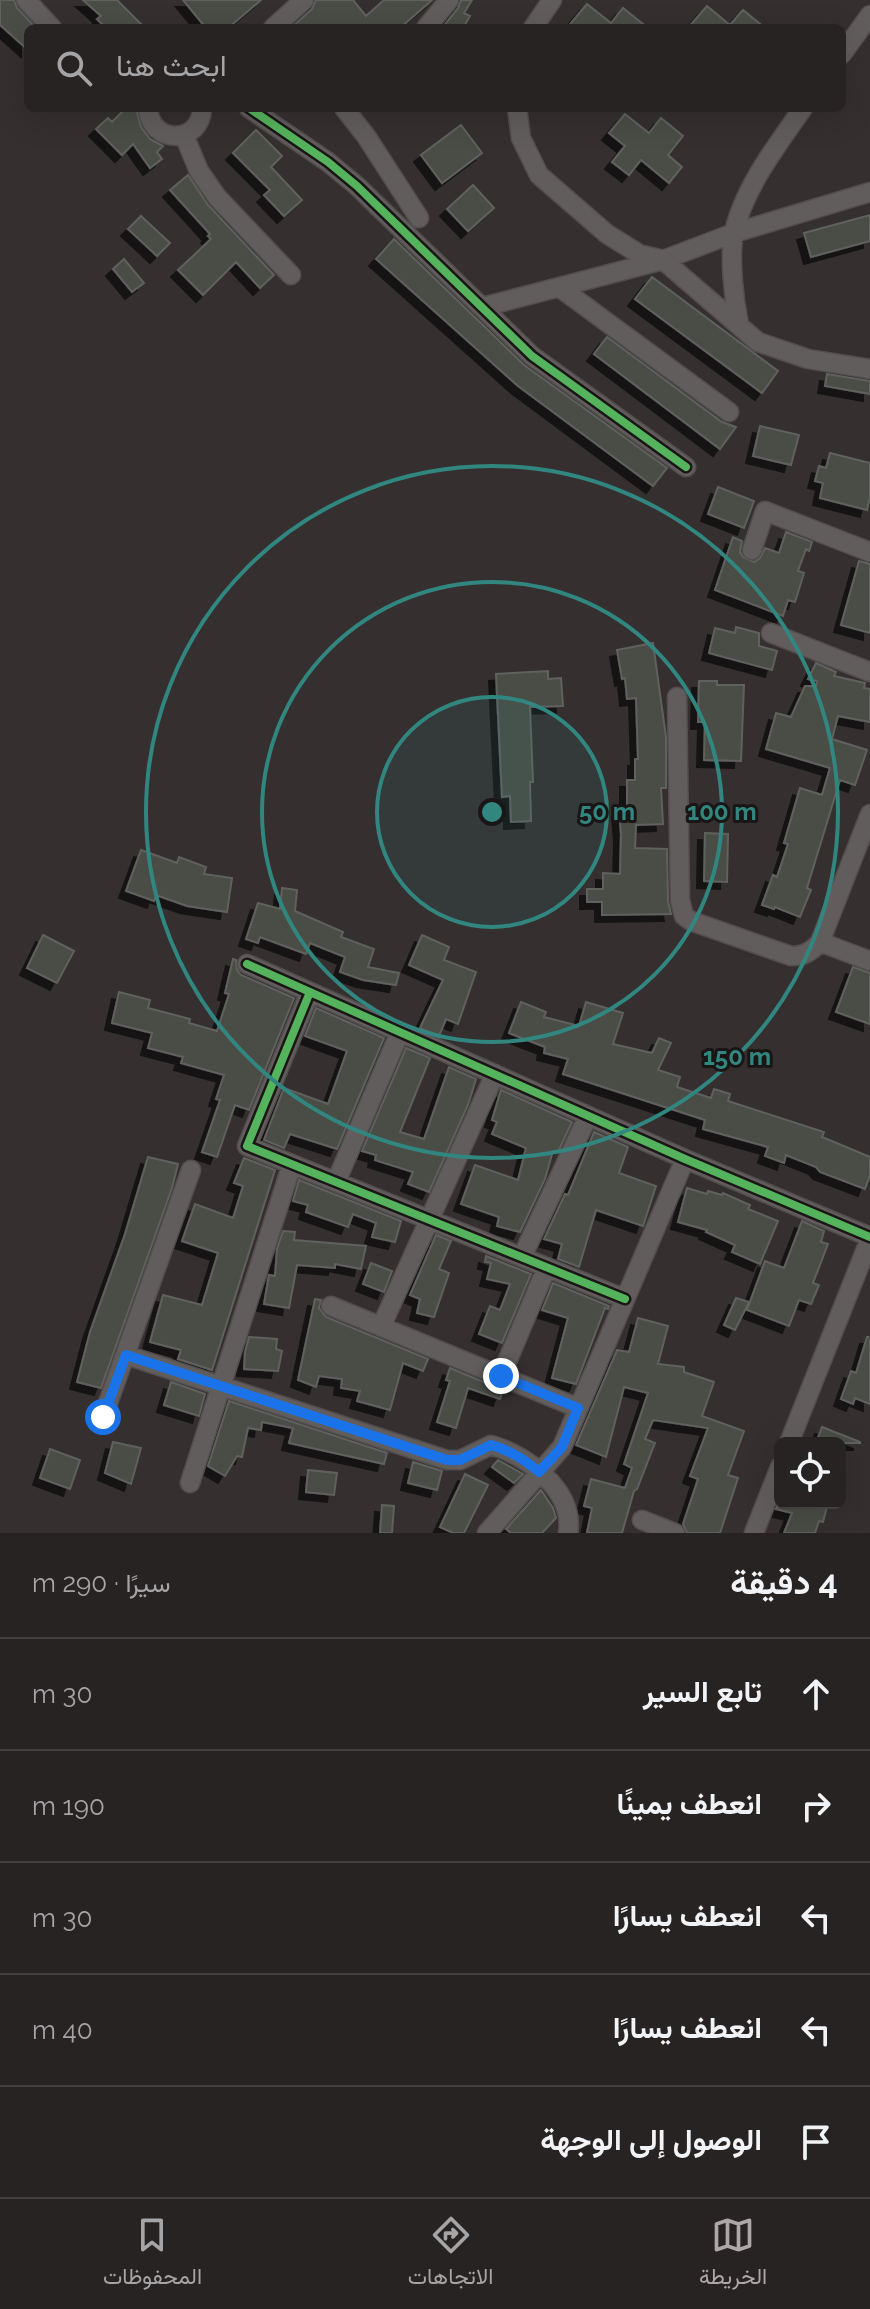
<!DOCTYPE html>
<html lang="ar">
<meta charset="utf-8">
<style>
:root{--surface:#282323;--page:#342f30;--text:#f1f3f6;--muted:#a5a4a6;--line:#444041;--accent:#aea7a7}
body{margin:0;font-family:Raleway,Vazirmatn,sans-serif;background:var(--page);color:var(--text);direction:rtl}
.controls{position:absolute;right:24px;bottom:24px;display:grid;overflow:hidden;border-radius:12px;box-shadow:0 8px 32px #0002}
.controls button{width:72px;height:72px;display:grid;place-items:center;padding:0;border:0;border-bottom:2px solid var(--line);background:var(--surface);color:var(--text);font:40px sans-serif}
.stop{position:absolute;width:24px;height:24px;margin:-18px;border:6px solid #1a73e8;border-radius:50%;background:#fff}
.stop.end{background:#1a73e8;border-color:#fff;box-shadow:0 2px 8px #0008}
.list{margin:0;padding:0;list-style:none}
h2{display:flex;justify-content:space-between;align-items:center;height:104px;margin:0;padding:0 32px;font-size:34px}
h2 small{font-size:26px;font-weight:400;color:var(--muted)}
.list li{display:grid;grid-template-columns:52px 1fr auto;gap:24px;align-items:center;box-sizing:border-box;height:112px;padding:0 32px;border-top:2px solid var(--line)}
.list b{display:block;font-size:30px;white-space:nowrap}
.list em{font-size:26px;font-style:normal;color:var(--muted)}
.icon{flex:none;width:44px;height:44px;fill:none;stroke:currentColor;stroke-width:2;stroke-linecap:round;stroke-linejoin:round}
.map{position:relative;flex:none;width:870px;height:1533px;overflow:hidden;direction:ltr}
.search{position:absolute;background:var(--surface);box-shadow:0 8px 32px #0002;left:24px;right:24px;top:24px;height:88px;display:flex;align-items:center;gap:20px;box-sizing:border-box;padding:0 28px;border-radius:12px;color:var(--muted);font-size:30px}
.sheet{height:664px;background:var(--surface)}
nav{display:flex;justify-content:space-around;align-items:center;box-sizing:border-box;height:112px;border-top:2px solid var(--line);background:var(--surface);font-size:22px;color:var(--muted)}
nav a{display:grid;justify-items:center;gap:4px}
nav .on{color:var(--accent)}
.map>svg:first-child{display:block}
.building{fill:#484e45;stroke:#60605e;stroke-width:2;filter:url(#shadow)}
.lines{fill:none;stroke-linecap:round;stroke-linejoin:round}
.minor-casing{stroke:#534d4e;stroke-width:21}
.minor{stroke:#615d5d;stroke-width:18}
.cycleway-casing{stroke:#1b1616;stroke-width:13}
.cycleway{stroke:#56b35d;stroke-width:8}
.route{stroke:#1a73e8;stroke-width:10}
.ring{fill:none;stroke:#318780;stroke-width:4}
.centre{fill:#318780;stroke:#1b1616;stroke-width:4}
.ring-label{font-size:24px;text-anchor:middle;font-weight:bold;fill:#318780;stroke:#1b1616;stroke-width:6;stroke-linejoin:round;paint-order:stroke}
</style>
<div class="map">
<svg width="870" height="1533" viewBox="0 0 870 1533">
<defs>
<filter id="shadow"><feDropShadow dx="-7" dy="7" stdDeviation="0" flood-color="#0009"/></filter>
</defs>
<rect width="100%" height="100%" fill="#352f2f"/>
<!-- building -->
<path class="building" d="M0 0H14L17 8 36 28H28V50L0 25Z
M83 0H117L145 28H106L97 19 101 16Z
M183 0H261L228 28H206Z
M316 0H353L366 16 384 0H432L400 28H291L312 9Z
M461 0H472L464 13 470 16 463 28H442L458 8Z
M587 4 611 23 623 8 648 28H567Z
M707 6 730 25 743 10 765 28H688Z
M126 108H136L141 127 150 139 163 146 157 152 162 159 150 168 133 144 122 155 96 129 108 118 112 122Z
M625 114 649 133 661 118 683 136 668 155 682 167 669 183 641 160 629 175 612 162 625 146 609 133Z
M461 125 482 153 442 183 421 155Z
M256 130 282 156 271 167 302 200 284 216 264 195 270 190 233 153Z
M188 175 208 205 274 275 260 288 236 262 203 295 178 270 211 239 208 236 210 234 170 190Z
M473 185 494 208 468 231 447 209Z
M870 215V241L811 257 804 233Z
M141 216 170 243 157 256 128 229Z
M394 239 524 365 667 468 653 486 518 386 376 259Z
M124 259 144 283 132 292 113 269Z
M652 277 778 371 762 393 635 299Z
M607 337 722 422 736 427 720 449 594 354Z
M827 374 870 381V394L825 386Z
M760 426 799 435 791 465 753 456Z
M830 453 870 463V497L867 510 820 498 823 483 815 481 819 466 826 468Z
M718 487 754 501 744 528 708 514Z
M786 532 812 542 809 551 806 549 798 571 804 573 795 602 788 600 783 616 715 590 733 537 742 541 740 552 743 557 754 562 760 558 765 548 779 553Z
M859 561 870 564V633L841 625Z
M736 627 759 633V646L777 651 772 670 709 653 715 628 735 633Z
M653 643 666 737V788H661L663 824 636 825 635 848 667 849 668 901 671 914 602 915V902H587V889H603V873L620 874 621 834 619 810H627V780H635V759H638L636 698 627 699 625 678 622 679 617 650Z
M816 663 836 672 834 676 865 683 864 688 870 689V722L838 716 832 739 867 750 855 785 840 780 807 888 811 890 800 917 775 907 774 909 762 905 773 875 777 877 788 844 784 843 800 788 822 795 830 768 766 749 776 713 791 717 805 686H816L817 681 808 679Z
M548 671V679L561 678 563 706 530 707 533 782H530L531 821 511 822 510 796 502 797 496 674Z
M699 681H717V685H744L741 761 704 760 705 722H698Z
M705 833 728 834 727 882 704 881Z
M141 850 177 863 179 857 206 867 204 874 232 878 227 912 187 906 156 895 154 901 126 891Z
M282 888 297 890 295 911 343 932 341 937 374 949 368 967 399 973 396 985 363 980 340 972 345 957 310 943 306 954 260 937 258 943 246 939 258 903 280 909Z
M43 935 74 951 57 983 27 968Z
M422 935 449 947 444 960 476 972 458 1024 446 1019 439 1036 420 1028 443 980 409 965Z
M233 959 236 960 237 970 241 975 294 998 249 1110 235 1105 217 1157 202 1152 220 1100 216 1099 224 1075 181 1063 183 1057 148 1048 152 1033 112 1023 119 992 150 1000 148 1008 190 1019 189 1023 217 1031 229 994 225 993Z
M853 967 870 973V1024L836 1012Z
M521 1002 546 1012 544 1017 579 1026 586 1002 623 1013 613 1044 652 1053 659 1038 671 1043 658 1070 680 1077 677 1087 711 1098 714 1089 730 1094 728 1101 824 1132 822 1137 870 1157V1175L865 1189 820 1172 816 1167 786 1155 784 1163 765 1156 768 1147 703 1129 705 1120 563 1074 568 1059 544 1053 545 1047 509 1033Z
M316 1008 384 1038 337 1149 290 1134 284 1148 264 1140 284 1088 328 1104 347 1051 305 1036Z
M406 1048 430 1058 400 1132 424 1139 449 1067 476 1079 468 1105 429 1192 408 1184 413 1172 375 1160 376 1155 362 1151Z
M501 1090 572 1122 558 1152 553 1151 545 1179 520 1232 497 1226 499 1217 461 1204 475 1165 518 1180 526 1148 492 1134 497 1122 492 1120Z
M594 1132 628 1147 619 1173 656 1186 643 1226 596 1210 579 1267 558 1259 562 1244 544 1239 565 1194 568 1195Z
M148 1157 178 1164 172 1188 101 1388 77 1382 90 1332 125 1234Z
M244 1158 275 1170 212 1370 178 1359 181 1350 150 1342 163 1295 202 1305 218 1253 182 1241 195 1204 233 1218 243 1186 234 1183Z
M299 1180 401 1221 395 1242 372 1237 376 1223 353 1214 348 1227 306 1212 308 1205 293 1201Z
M687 1188 707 1194 708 1191 722 1195 723 1193 750 1205 748 1209 778 1221 760 1264 732 1252 735 1245 706 1232 707 1230 678 1222Z
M802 1221 824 1231 821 1242 828 1244 813 1283 819 1285 811 1304 799 1300 789 1326 747 1310 765 1261 784 1268Z
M283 1231 295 1232 294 1240 366 1246 361 1269 335 1264V1268L297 1265 289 1308 264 1304 269 1275 275 1276 277 1249Z
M436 1235 451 1241 439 1269 449 1273 434 1317 417 1313 420 1299 410 1295Z
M486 1256 531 1274 502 1343 479 1334 490 1306 500 1310 510 1284 487 1279 491 1263 485 1262Z
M371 1263 392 1271 384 1292 363 1284Z
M553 1283 609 1306 608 1309 605 1308 576 1384 552 1378 568 1318 542 1310Z
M736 1298 749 1302 735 1330 724 1325Z
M315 1299 321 1300 319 1308 326 1317 428 1359 423 1371 403 1363 390 1410 357 1401 360 1391 341 1388 342 1379 319 1376 316 1387 298 1380Z
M638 1318 668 1326 658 1364 684 1367V1372L714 1382 702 1416 744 1431 728 1475 738 1478 720 1533H687L683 1524 698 1479 690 1476 708 1428 653 1420 645 1439 655 1443 637 1489 634 1491 622 1533H587L592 1508 584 1506 591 1479 625 1488 632 1468 624 1464 648 1393 624 1387 606 1457 576 1445 617 1350 629 1352Z
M249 1337 277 1339 276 1349 282 1351 278 1371 244 1369 245 1352Z
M867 1337H870V1404L855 1398 853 1404 841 1399 851 1371 856 1373Z
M450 1368 503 1390 500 1399 468 1388 456 1428 437 1422 450 1381 446 1380Z
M171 1382 205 1394 199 1416 164 1405Z
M229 1401 387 1453 384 1464 289 1443 293 1428 262 1422 261 1430 248 1428 242 1457 237 1456 225 1476 208 1466Z
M822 1427 860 1442V1443H816Z
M113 1442 141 1448 131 1484 105 1473Z
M50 1449 80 1460 70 1489 40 1478Z
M498 1460 523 1474 514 1483 492 1467Z
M413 1462 442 1471 437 1490 408 1483Z
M308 1470 337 1473 334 1495 306 1492Z
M465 1474 488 1485 464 1533H453L440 1527Z
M541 1490 553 1508 556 1518 542 1533H511L506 1529Z
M779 1503H828L823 1522 819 1521 815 1533H784L792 1513 776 1509Z
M382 1505 394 1506 392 1533H380Z"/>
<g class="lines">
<!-- minor casing -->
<g class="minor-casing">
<path id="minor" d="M26 0 52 28
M273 28 304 0
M426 28 449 0
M533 28 552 0
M842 54 870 15
M148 108C150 145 201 145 202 108
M249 108 328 162 357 186 532 356 686 467
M344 108 366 136 419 218
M517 108 521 138 539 175 607 234 639 254 663 260 758 342 808 359 870 369
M184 135 199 171 217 197 291 275
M559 287 729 412
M483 307 663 260 734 233 870 192
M739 325C734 300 729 258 734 233 743 189 778 144 803 108
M752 550 765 511 870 552
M771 633 870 672
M677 697 680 900 684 916 691 921 791 956C804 956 811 952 820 942L870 814
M820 942 870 961
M247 964 685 1159 870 1237
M310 992 247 1146 625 1299
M336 1182 400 1032
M522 1257 588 1116
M331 1306 578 1408
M381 1327 495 1074
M126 1355 447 1460H460L491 1445C527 1455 575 1491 568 1533
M501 1376 547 1267
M103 1417 191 1170
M789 1443 870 1239
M190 1483 292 1164
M642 1520 675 1533
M487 1533 562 1447 685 1159
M754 1533 780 1467"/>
</g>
<!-- minor -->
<use href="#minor" class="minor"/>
<!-- cycleway casing -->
<g class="cycleway-casing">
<path id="cycleway" d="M249 108 328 162 357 186 532 356 686 467
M247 964 685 1159 870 1237
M310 992 247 1146 625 1299"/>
</g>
<!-- cycleway -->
<use href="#cycleway" class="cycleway"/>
</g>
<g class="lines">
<!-- route -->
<path class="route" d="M103 1417 126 1355 447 1460H460L491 1445C510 1450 525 1460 539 1472L562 1447 578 1408 501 1376"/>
</g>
<!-- distance rings -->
<circle cx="492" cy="812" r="115" fill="#318780" fill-opacity=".12"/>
<g class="ring">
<circle cx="492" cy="812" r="115"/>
<circle cx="492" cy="812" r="230"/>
<circle cx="492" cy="812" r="346"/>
</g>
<circle cx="492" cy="812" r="12" class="centre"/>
<g class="ring-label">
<text x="607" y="820">50 m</text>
<text x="722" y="820">100 m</text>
<text x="737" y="1065">150 m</text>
</g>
</svg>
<div class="controls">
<button><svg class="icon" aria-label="locate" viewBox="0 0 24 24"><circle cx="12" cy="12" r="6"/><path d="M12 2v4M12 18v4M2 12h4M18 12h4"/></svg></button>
</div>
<div class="stop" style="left:103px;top:1417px"></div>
<div class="stop end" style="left:501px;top:1376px"></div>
<div class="search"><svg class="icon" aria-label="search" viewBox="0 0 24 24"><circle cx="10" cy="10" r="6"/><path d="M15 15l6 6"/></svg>ابحث هنا</div>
</div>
<section class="sheet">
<h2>4 دقيقة<small>سيرًا · 290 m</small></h2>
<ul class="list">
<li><svg class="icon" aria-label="ahead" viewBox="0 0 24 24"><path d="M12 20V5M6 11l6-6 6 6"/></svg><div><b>تابع السير</b></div><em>30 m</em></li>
<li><svg class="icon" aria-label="right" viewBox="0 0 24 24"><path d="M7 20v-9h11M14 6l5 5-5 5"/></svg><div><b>انعطف يمينًا</b></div><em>190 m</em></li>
<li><svg class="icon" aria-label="left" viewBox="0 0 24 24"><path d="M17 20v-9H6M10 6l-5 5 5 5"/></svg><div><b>انعطف يسارًا</b></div><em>30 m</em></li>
<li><svg class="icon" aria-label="left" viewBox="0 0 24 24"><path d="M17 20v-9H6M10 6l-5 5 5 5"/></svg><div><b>انعطف يسارًا</b></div><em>40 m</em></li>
<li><svg class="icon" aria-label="arrive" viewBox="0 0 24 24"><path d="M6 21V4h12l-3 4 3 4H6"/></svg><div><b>الوصول إلى الوجهة</b></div></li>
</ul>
</section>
<nav>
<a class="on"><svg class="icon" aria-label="map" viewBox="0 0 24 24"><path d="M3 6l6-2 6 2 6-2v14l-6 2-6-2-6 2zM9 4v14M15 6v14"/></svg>الخريطة</a>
<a><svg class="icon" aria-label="directions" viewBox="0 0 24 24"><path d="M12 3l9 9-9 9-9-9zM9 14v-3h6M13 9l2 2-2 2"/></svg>الاتجاهات</a>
<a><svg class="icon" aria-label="saved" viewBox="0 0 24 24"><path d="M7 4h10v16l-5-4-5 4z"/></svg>المحفوظات</a>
</nav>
